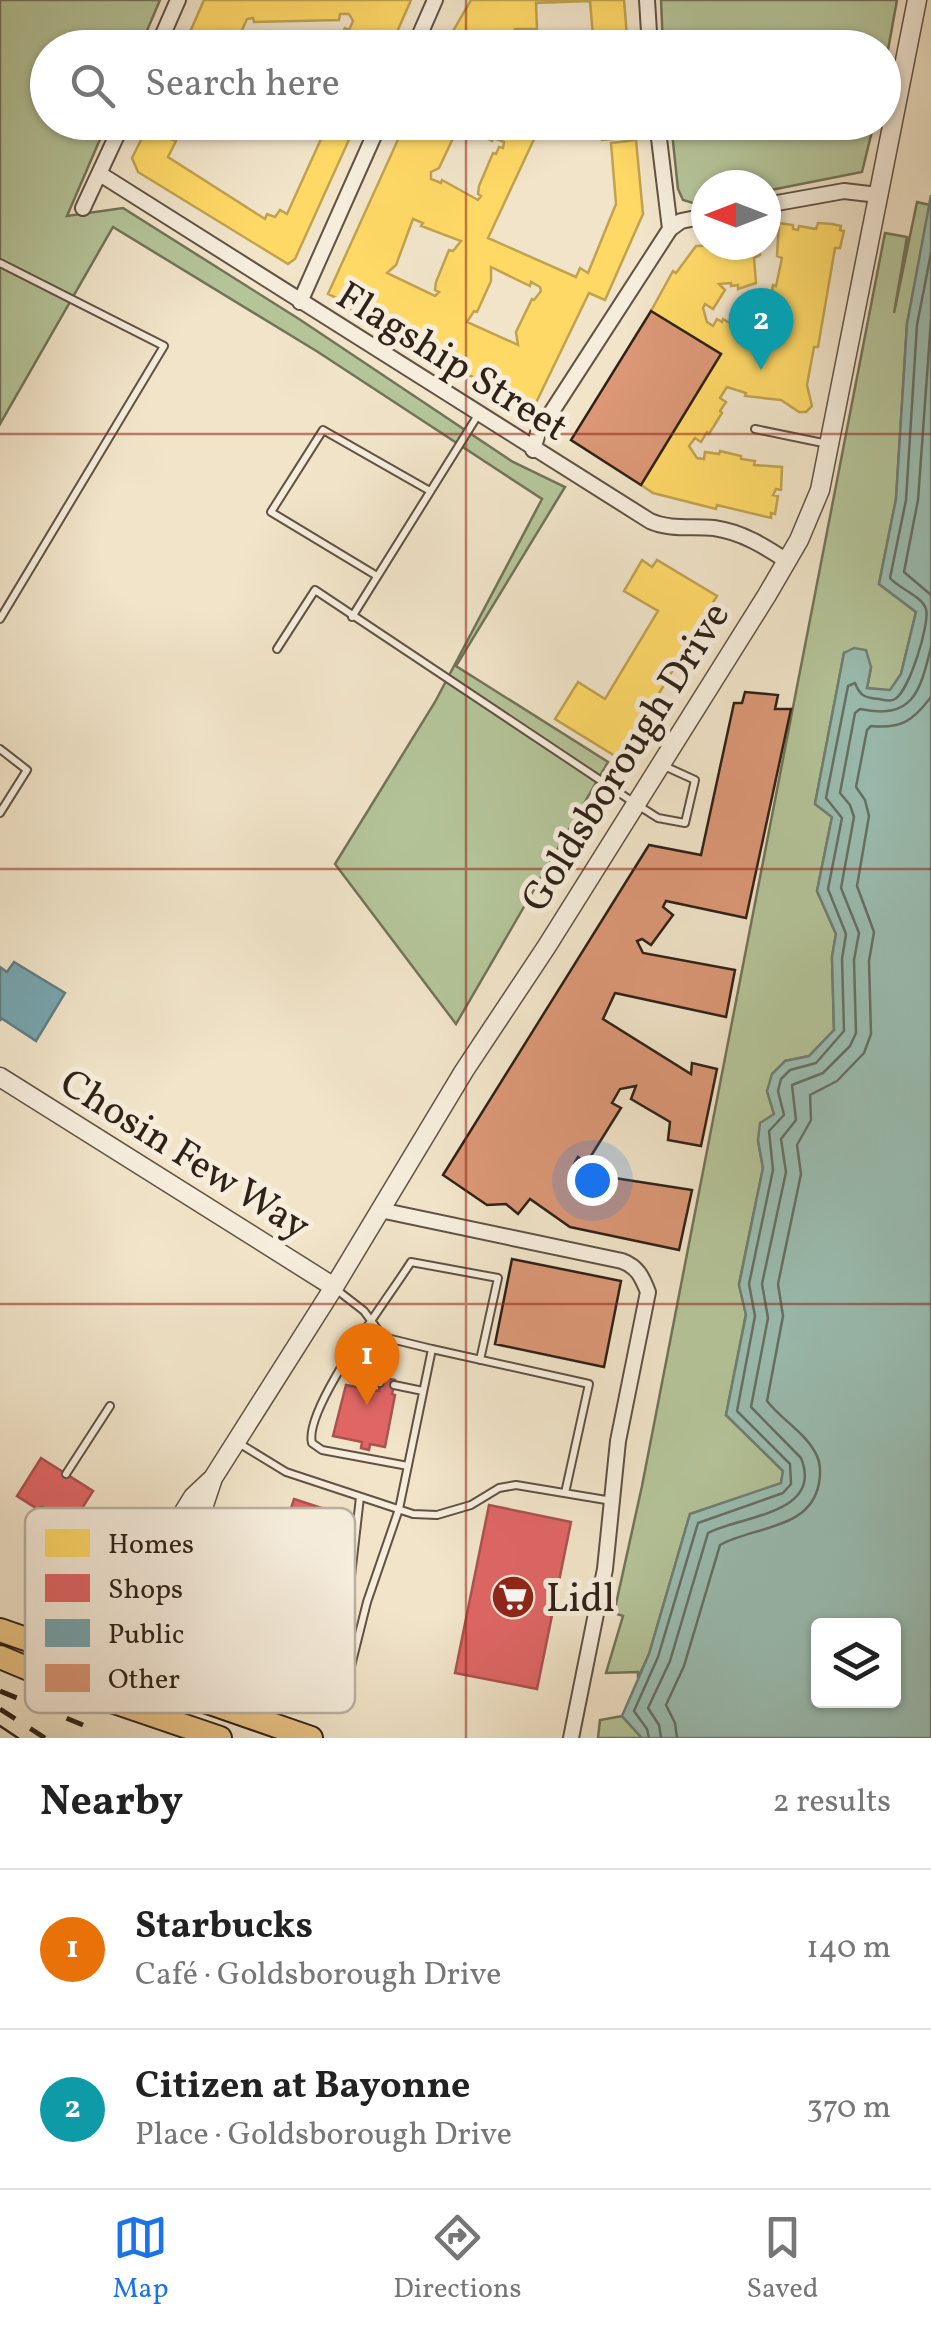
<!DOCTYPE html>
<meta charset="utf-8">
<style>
:root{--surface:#fff;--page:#f2f2f2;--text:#222;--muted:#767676;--line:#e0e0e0;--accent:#1a73e8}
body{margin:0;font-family:Vollkorn,serif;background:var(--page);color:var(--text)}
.controls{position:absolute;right:30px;bottom:30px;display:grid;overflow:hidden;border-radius:10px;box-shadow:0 2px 8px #0004}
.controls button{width:90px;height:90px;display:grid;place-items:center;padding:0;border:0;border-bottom:2px solid var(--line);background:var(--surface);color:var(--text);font:50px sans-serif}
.compass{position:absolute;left:691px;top:170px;width:90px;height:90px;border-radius:50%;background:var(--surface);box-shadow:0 2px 8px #0004;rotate:270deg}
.you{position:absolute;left:592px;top:1180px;width:35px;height:35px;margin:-25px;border:8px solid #fff;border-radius:50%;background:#1a73e8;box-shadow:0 0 0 15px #1a73e833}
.badge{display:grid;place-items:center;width:65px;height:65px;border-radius:50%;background:var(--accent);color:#fff;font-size:32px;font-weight:700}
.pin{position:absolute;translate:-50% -82px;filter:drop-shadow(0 2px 5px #0008)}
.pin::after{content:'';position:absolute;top:52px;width:35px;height:30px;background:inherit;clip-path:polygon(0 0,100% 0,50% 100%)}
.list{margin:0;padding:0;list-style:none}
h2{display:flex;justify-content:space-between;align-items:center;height:130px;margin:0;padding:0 40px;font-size:42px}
h2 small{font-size:32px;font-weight:400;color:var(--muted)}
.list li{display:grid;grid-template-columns:65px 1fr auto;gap:30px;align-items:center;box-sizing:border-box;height:160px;padding:0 40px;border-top:2px solid var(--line)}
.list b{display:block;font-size:38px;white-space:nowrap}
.list p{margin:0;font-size:32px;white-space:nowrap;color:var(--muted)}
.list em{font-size:32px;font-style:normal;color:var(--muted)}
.icon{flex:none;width:55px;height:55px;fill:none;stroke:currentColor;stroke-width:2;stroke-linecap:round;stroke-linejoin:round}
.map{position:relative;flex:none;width:931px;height:1738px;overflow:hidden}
.search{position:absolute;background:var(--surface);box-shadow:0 2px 8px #0004;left:30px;right:30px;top:30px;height:110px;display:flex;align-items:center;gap:25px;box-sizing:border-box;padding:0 35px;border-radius:55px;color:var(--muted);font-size:38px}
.sheet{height:450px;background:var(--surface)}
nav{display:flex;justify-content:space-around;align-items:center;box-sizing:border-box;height:140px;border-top:2px solid var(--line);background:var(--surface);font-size:28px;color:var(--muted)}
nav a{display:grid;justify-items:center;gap:5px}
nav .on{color:var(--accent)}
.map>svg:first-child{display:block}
.green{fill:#b5c59a;stroke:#727459;stroke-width:2.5}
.water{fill:#9bbfb4;stroke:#708076;stroke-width:2.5;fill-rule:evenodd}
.homes{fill:#ffd966;stroke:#c1a24f;stroke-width:2.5;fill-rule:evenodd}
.shops{fill:#e06666;stroke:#ab524f;stroke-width:2.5}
.public{fill:#76a5af;stroke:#617e82;stroke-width:2.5}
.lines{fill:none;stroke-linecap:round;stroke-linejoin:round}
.shore{stroke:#657066;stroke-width:2.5}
.building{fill:#db9776;stroke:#2f2218;stroke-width:2.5}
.service-casing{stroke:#605244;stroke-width:10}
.minor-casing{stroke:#605244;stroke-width:18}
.tertiary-casing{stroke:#605244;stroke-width:21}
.trunk-casing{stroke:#2f2218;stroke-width:26}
.service{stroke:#f6eddc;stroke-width:6}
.minor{stroke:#f6eddc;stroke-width:14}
.tertiary{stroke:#f6eddc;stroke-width:18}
.trunk{stroke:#e8c284;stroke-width:22}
.tram{stroke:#2f2218;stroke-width:2.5}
.rail{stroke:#2f2218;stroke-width:5;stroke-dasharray:18 18;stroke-linecap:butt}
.grid{fill:none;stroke:#8f2418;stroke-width:2.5;stroke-opacity:0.55}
.labels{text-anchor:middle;stroke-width:10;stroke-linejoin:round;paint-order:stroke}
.street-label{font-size:40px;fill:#2f2218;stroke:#f6eddc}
.poi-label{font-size:40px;fill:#2f2218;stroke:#f6eddc;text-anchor:start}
.key{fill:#f6eddc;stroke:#bab0a1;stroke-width:2.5}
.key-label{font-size:28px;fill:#2f2218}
</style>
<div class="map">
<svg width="931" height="1738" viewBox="0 0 931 1738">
<rect width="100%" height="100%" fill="#f1e4c9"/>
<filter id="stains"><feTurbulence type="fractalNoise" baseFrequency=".002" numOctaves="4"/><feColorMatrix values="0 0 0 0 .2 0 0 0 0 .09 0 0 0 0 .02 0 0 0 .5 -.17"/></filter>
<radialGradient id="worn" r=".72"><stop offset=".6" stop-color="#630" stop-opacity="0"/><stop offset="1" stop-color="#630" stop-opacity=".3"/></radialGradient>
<!-- green -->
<path class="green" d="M0 0H160L140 47 48 48V122L107 123 67 216 123 208 299 319 513 462 565 487 456 666 608 762 456 1024 335 864 435 702 542 499 318 352 113 227 0 424Z
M661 0H897L884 72V48L663 47Z
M671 123V122L874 123 862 172 766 191V185H706V201L693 203 683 200 678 189Z
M917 202 930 205 907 324 896 499 879 584 916 612 901 674 890 691 867 688 871 667 844 653 815 804 832 817 817 891 836 934 832 957 834 1030 809 1056 785 1061 767 1091 774 1114 758 1141 763 1168 739 1284 746 1314 726 1415 783 1471 781 1484 690 1514 649 1654 638 1678V1672L606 1673 623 1616 614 1613 642 1486 885 233 907 237 894 313Z
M622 1716 642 1738H598L600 1720Z"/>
<!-- water -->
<path class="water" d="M931 195V1738H642L622 1716 649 1654 690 1514 781 1483 783 1471 726 1415 746 1315 739 1285 763 1168 758 1140 760 1123 774 1114 767 1091 772 1074 785 1061 809 1056 834 1030 832 957 836 934 817 891 832 817 815 804 844 653 854 648 866 650 871 667 867 688 890 690 901 674 916 612 879 584 896 499 907 324ZM818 1626H894V1700H818Z"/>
<!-- homes -->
<path class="homes" d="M204 0H411L390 48H336L345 28 349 30 353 21 349 14H340L339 20 254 22 253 18 247 19 234 48H183Z
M471 0H624L628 48H594L590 1 536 3 537 29H515L506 48H482L453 31Z
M150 122H179L171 139 176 141 168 157 265 219 267 214 275 217 280 210 287 214 326 128 315 122H357L295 259 288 264 138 172 132 158Z
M406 122H542L488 238 576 277 580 268 588 273 616 204 611 143 636 140 643 214 605 300 589 293 531 413 505 401 509 393 426 356 431 347 345 306 347 303 328 294ZM454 123 492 141 494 138 504 142 503 148 499 147 496 154 493 153 479 186 478 194 481 196 478 200 442 180 441 183 431 179V172L439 168 455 134 452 133ZM413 219 423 223 421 226 461 241 453 251 449 250 436 282 435 290 439 292 435 296 387 273 396 265ZM491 267 530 286 531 282 540 287 541 291 534 300 532 299 516 332 518 345 467 322 474 311 477 312 491 281Z
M601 122H634L635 137 602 140Z
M779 223 793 225V229L798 230 799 226 816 229 818 223 832 224 841 226 840 230 844 231 840 248H835L818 347H814L807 385 812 406 806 412H799L781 400 745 396 746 393 727 387 720 398 726 402 720 411 722 413 709 434 707 432 701 442 695 438 689 446 697 458 704 459 705 452 719 454 720 451 741 456V459L755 461 754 465 782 467 781 490 776 489 773 495 778 496 775 514 771 513V518L717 505 716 509 653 493 641 485 721 354 651 311 673 271 676 273 696 246 759 245 760 255 754 258 756 283 738 289V285L731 286V283L719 284 725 290 713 309 705 304 703 308 707 322 713 326 717 319 722 322 723 319 738 328V341L755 344 754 351 760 352 772 344 773 338 766 337 773 285 776 286 782 258 777 256Z
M642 560 652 567 657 560 717 596 620 759 555 719 578 682 605 699 658 611 624 591Z"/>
<!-- shops -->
<path class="shops" d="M381 1377 395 1380 392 1394 395 1395 385 1447 370 1444 369 1450 361 1448 362 1442 333 1436 346 1385 379 1391Z
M41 1458 93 1491 69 1529 17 1496Z
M294 1499 346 1516 347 1529 355 1531 356 1540 348 1542 322 1619 272 1602 266 1605 258 1590 265 1587Z
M489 1505 571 1522 537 1689 455 1673Z"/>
<!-- public -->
<path class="public" d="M14 962 65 993 36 1041 1 1018 0 1021V967L7 972Z"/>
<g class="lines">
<!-- shore -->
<path class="shore" d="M931 320 918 500 904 572 931 595
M649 1738 647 1729 634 1711 658 1657 698 1523 783 1493 791 1484 790 1464 737 1411 755 1316 749 1284 773 1170 769 1131 784 1115 778 1091 781 1079 790 1070 816 1063 844 1031 842 959 846 934 828 889 842 818 826 798 848 686 855 683C860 696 865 698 879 699 885 700 890 702 895 699 909 691 930 624 926 609 922 596 898 588 890 578L906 500 917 325 931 253
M661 1738 659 1725 648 1708 670 1661 708 1533C740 1516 824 1514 801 1458L751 1407 768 1318 762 1284 786 1172 781 1139 796 1120 792 1085 823 1073 850 1046 856 1033 854 960 859 933 841 888 854 817 850 805 840 793 855 713 860 709C913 720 920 692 931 647
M677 1738 675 1723 666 1705 684 1666 720 1545C754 1526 811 1530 819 1483 821 1472 821 1462 815 1452 804 1432 781 1419 767 1401L783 1316 778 1284 801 1174 797 1145 811 1120 810 1095 837 1081 864 1053 871 1034 869 961 874 932 857 886 869 816 865 800 856 787 867 730 871 726C901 729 913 721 931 697"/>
</g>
<!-- building -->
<path class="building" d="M651 311 721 354 641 485 571 440Z
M745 692 778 695 775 709H791L746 918 666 901 663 907 673 915 651 945 642 939 637 941 643 953 735 970 726 1017 615 993 603 1019 691 1074 692 1063 717 1069 701 1146 668 1140 670 1122 631 1099 636 1086 620 1089 612 1103 621 1108 586 1164 578 1157 574 1164 578 1181 594 1182 595 1175 692 1190 679 1250 570 1227 530 1199 518 1214 506 1204 487 1205 443 1175 649 845 701 855 734 703H742Z
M512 1259 621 1281 604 1367 495 1344Z"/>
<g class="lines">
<!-- service casing -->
<g class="service-casing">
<path id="service" d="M0 263 164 346 0 619
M755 429 828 444
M377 576 271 512 323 430 430 491
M352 617 478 415
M277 649 315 590 636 804 658 818 685 823 695 780 662 765
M0 749 27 770 0 813
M337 1290 364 1311 383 1337 432 1349 399 1509 367 1602 351 1666
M432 1349 589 1384 565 1493
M380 1383 370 1375 379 1359 383 1337
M394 1385 423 1391
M237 1442 286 1472 413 1514 437 1515 471 1505 499 1488 516 1485 612 1501
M408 1466 322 1450 312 1443C303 1409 390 1296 411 1262L498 1278 480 1360
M66 1474 110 1406
M29 1531 42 1511
M324 1655 351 1576 360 1497"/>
</g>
<!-- minor casing -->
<g class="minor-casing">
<path id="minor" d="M647 0 650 48
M157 48 178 0
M414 48 435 0
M100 174 650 521C670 530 692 526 714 528 742 532 764 546 787 561
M766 205 844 191 878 195
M83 208 123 122
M670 229 681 221 706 216
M300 302 380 122
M533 450 538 433 670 229 657 122
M380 1210 622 1261C638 1267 642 1277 648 1292L618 1441 605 1569 571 1738"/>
</g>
<!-- tertiary casing -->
<g class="tertiary-casing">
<path id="tertiary" d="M0 1077 334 1287
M86 1671 193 1497 211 1480
M82 1691 105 1669 204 1505 213 1478 334 1287 464 1071 547 946 767 595 799 540 820 490 917 0"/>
</g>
<!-- trunk casing -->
<g class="trunk-casing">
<path id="trunk" d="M160 1577C147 1630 152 1660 198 1692
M0 1630 311 1738
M42 1647 90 1624 139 1581
M0 1657 82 1691 220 1738"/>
</g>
<!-- service -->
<use href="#service" class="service"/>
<!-- minor -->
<use href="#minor" class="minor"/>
<!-- tertiary -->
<use href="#tertiary" class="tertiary"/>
<!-- trunk -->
<use href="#trunk" class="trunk"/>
<!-- tram -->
<path class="tram" d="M0 1726 18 1738"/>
<!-- rail -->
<path class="rail" d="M0 1691 83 1725
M0 1709 45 1738"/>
</g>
<!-- grid -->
<path class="grid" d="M466 0V48M466 122V1738M0 434H931M0 869H931M0 1304H931"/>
<!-- icons -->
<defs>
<g id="supermarket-disc" transform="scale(2.25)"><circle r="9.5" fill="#8f2418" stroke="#f6eddc"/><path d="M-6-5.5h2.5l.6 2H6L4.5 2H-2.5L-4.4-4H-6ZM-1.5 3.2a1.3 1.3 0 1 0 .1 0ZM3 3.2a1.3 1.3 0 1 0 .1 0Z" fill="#fff"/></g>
</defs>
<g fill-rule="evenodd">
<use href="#supermarket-disc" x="513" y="1597"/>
</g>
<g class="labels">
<!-- street labels -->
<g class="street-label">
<text transform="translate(453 360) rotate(32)" y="14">Flagship Street</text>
<text transform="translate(624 756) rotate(-58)" y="14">Goldsborough Drive</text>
<text transform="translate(186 1153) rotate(32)" y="14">Chosin Few Way</text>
</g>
<!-- poi labels -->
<g class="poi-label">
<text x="546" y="1611">Lidl</text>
</g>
</g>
<!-- legend -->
<rect x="25" y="1508" width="330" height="205" rx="15" class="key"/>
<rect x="45" y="1529" width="45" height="28" fill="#ffd966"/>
<rect x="45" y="1574" width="45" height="28" fill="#e06666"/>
<rect x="45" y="1619" width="45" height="28" fill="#76a5af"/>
<rect x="45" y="1664" width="45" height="28" fill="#db9776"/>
<g class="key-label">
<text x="108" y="1553">Homes</text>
<text x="108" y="1598">Shops</text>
<text x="108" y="1643">Public</text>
<text x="108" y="1688">Other</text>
</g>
<rect width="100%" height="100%" filter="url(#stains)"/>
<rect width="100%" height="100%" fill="url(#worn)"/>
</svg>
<div class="controls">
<button><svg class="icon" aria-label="layers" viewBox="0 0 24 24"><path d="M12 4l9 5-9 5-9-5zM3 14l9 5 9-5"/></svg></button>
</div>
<svg class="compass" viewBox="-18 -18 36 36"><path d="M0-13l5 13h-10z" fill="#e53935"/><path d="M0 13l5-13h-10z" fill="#767676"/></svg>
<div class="you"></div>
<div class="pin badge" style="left:367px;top:1405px;background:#e8710a">1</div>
<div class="pin badge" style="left:761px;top:370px;background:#0f9aa8">2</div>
<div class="search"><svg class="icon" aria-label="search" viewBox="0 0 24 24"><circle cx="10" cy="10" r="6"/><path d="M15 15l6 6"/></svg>Search here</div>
</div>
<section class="sheet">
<h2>Nearby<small>2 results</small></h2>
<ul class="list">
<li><span class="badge" style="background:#e8710a">1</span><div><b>Starbucks</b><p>Café · Goldsborough Drive</p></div><em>140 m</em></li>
<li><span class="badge" style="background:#0f9aa8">2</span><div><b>Citizen at Bayonne</b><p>Place · Goldsborough Drive</p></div><em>370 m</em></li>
</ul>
</section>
<nav>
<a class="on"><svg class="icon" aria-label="map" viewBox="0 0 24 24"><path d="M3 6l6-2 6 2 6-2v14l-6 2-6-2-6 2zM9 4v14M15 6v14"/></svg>Map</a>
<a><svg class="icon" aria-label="directions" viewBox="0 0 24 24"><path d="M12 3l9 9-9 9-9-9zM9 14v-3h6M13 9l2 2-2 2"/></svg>Directions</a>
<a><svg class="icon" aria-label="saved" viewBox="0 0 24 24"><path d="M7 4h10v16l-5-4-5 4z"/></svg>Saved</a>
</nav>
